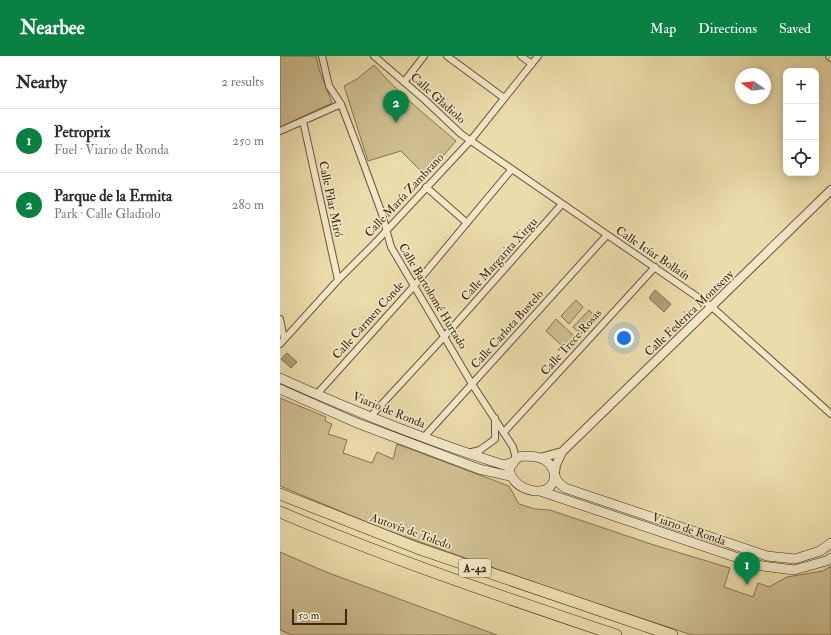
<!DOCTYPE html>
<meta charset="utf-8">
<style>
:root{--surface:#fff;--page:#f7f7f7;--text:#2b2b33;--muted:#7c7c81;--line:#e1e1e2;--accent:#0b8043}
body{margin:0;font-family:"IM FELL Double Pica",serif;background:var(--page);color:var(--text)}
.controls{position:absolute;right:12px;top:12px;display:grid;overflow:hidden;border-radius:8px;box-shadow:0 2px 10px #0003}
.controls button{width:36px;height:36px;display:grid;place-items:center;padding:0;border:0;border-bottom:1px solid var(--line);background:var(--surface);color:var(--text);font:20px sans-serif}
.compass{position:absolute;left:455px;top:12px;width:36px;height:36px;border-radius:50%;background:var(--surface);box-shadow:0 2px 10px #0003;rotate:284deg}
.scale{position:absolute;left:12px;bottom:10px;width:55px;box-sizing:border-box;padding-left:4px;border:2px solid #3e2a14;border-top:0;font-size:11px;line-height:14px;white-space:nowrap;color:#3e2a14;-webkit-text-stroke:3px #f2e8c8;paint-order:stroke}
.you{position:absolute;left:344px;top:282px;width:14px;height:14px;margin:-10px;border:3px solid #fff;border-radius:50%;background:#1a73e8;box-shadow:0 0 0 6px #1a73e833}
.badge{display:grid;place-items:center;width:26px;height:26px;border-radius:50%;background:var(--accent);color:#fff;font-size:13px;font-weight:700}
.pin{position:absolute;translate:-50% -33px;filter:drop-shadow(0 1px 2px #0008)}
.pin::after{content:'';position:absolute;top:21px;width:14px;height:12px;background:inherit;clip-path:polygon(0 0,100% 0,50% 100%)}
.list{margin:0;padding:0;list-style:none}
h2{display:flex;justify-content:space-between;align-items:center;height:52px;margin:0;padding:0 16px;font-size:17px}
h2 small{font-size:13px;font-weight:400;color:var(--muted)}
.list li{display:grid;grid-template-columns:26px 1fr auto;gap:12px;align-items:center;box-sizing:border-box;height:64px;padding:0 16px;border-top:1px solid var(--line)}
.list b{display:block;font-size:15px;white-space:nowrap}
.list p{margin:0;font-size:13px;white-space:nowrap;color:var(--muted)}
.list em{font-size:13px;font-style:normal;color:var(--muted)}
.icon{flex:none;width:22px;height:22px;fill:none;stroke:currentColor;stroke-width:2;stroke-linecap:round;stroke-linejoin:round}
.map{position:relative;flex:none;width:551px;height:579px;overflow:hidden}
header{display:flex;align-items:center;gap:24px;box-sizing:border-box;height:56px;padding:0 20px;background:var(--accent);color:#fff}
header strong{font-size:19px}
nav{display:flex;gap:22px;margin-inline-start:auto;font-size:14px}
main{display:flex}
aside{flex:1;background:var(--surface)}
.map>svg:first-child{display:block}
.green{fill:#cebe91;stroke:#867452}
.water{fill:#b09f78;stroke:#827050}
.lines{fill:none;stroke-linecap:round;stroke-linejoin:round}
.minor-casing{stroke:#69563a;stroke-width:8}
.tertiary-casing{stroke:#69563a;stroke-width:10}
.secondary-casing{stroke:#3e2a14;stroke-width:10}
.motorway-casing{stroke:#3e2a14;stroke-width:12}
.minor{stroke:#f2e8c8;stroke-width:6}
.tertiary{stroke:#f2e8c8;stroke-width:8}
.secondary{stroke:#f2e8c8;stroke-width:9}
.motorway{stroke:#ebdcab;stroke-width:11}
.labels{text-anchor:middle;stroke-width:3;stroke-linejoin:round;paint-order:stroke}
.shield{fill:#f2e8c8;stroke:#74634a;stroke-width:1}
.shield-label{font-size:11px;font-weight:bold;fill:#3e2a14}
.street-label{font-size:12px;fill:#3e2a14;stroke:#f2e8c8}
</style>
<header>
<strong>Nearbee</strong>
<nav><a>Map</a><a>Directions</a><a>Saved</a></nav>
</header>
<main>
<aside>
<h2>Nearby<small>2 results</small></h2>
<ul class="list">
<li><span class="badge">1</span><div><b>Petroprix</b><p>Fuel · Viario de Ronda</p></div><em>250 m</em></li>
<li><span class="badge">2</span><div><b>Parque de la Ermita</b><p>Park · Calle Gladiolo</p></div><em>280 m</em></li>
</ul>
</aside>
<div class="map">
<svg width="551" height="579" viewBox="0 0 551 579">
<rect width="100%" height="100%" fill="#ebdcab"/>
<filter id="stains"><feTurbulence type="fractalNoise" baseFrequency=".005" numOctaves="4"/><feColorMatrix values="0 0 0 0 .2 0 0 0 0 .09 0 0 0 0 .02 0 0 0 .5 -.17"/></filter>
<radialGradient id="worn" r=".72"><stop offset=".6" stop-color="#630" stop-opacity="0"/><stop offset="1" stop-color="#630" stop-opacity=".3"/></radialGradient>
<!-- green -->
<path class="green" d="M0 0H36L39 13 52 47 0 71Z
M94 9C118 37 148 61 176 85L146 120 121 95 88 105 64 30 77 23Z
M296 244 303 251 289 268 281 260Z
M309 254 316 262 301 278 293 271Z
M276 263 297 283 287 294 266 275Z
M0 342 46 361 45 365 52 368 48 378 67 384 63 397 92 407 97 396 113 403 117 388 229 430 239 448 255 453 270 454 374 489 450 512 444 531 473 541 478 527 489 531 507 521 543 515 551 510V579H412L288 538 103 473 0 430Z
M0 496 46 516 217 579H12L0 574Z"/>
<!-- water -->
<path class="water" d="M375 234 391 248 384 256 369 242Z
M7 297 17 306 11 312 1 303Z"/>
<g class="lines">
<!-- minor casing -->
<g class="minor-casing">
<path id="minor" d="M42 0 49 30 61 48 77 90 102 158 111 191 192 328 233 391 236 403
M94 0 145 44 181 78 432 251 551 358
M167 0 224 42
M241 0 252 8
M124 26 144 0
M23 65 58 224
M0 75 61 48
M146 131 187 167
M0 263 4 283
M0 288 58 224 94 188 191 84 258 0
M37 338 134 230 232 113
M90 361 164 281 282 148
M224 376 375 211
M144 381 327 179
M188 397 200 394 215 383V362"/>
</g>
<!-- tertiary casing -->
<g class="tertiary-casing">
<path id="tertiary" d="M550 0 551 1
M260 402 282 396
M275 416 276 409 282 396 551 134"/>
</g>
<!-- secondary casing -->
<g class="secondary-casing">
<path id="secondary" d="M0 322C73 355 148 385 224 409L233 406
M0 333 77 367 199 413 230 420
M241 400C247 400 255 400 260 402 273 406 281 424 267 433 264 435 259 435 255 435 242 433 232 426 229 413L236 403Z
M275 420 278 426 285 432 487 500 515 503 540 495 551 487
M260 435 482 510 514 514 546 505 551 502"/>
</g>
<!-- motorway casing -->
<g class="motorway-casing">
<path id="motorway" d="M0 438 137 492 392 579
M0 456C110 503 223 541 336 579"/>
</g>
<!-- minor -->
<use href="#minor" class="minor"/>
<!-- tertiary -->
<use href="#tertiary" class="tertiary"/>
<!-- secondary -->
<use href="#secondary" class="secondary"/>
<!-- motorway -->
<use href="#motorway" class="motorway"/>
</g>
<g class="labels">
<!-- shield labels -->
<rect class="shield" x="179" y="503" width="32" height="18" rx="3"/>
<g class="shield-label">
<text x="195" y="516">A-42</text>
</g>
<!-- street labels -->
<g class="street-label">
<text transform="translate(158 42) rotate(42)" y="4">Calle Gladiolo</text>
<text transform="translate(124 139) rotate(-47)" y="4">Calle María Zambrano</text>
<text transform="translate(51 143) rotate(78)" y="4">Calle Pilar Miró</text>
<text transform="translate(373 197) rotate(34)" y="4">Calle Icíar Bollaín</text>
<text transform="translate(219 203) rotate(-48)" y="4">Calle Margarita Xirgu</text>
<text transform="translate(153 240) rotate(59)" y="4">Calle Bartolomé Hurtado</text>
<text transform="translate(409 257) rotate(-44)" y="4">Calle Federica Montseny</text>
<text transform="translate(88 264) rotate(-48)" y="4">Calle Carmen Conde</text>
<text transform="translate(227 273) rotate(-48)" y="4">Calle Carlota Bustelo</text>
<text transform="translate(291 286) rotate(-48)" y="4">Calle Trece Rosas</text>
<text transform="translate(109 354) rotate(22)" y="4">Viario de Ronda</text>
<text transform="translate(409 473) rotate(19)" y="4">Viario de Ronda</text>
<text transform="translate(131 475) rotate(20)" y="4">Autovía de Toledo</text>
</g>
</g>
<rect width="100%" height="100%" filter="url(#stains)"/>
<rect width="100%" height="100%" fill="url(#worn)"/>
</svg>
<div class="controls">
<button>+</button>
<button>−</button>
<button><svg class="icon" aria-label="locate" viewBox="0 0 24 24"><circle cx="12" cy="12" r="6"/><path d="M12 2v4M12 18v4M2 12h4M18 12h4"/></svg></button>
</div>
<svg class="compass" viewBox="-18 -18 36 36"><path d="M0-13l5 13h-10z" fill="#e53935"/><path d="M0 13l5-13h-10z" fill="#7c7c81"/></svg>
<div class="scale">50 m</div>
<div class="you"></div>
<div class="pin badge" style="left:467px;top:529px">1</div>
<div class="pin badge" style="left:116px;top:67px">2</div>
</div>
</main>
